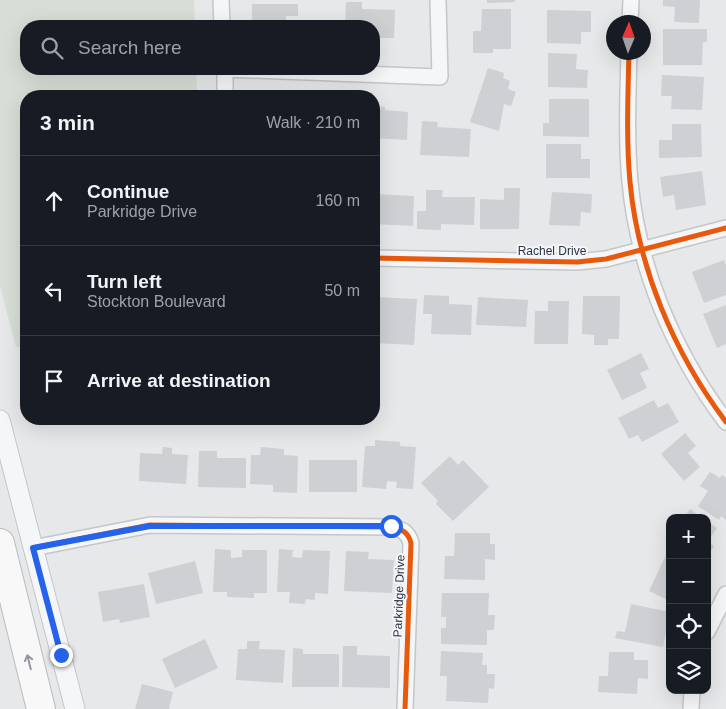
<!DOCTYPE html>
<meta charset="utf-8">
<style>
:root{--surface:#171b24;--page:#242831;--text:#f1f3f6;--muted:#9ea1a6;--line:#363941}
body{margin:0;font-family:Helvetica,sans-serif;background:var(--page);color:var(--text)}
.controls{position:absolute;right:15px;bottom:15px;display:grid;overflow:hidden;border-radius:10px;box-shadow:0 5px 20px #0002}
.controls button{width:45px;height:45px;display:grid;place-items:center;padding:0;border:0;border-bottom:1px solid var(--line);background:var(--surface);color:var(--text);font:25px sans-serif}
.compass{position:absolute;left:606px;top:15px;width:45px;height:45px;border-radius:50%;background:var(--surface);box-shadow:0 5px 20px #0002;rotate:2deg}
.stop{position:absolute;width:15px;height:15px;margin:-11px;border:4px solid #2563eb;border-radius:50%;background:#fff}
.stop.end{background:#2563eb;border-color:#fff;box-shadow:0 1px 5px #0008}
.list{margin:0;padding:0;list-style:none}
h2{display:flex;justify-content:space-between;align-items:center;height:65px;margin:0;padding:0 20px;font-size:21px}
h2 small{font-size:16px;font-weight:400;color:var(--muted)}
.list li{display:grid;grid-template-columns:32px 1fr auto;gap:15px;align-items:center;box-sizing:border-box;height:90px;padding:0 20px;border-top:1px solid var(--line)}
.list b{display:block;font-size:19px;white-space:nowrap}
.list p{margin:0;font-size:16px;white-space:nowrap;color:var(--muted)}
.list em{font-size:16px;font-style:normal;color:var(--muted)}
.icon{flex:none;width:28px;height:28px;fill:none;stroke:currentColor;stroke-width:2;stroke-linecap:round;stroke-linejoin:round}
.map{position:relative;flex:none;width:726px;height:709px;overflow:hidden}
.search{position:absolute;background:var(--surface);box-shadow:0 5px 20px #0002;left:20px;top:20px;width:360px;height:55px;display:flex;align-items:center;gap:12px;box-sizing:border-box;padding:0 18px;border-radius:20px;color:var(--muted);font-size:19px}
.panel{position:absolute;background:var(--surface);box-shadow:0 5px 20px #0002;left:20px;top:90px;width:360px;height:335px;border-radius:20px}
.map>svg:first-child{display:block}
.green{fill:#d6ded6}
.building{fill:#ced0d3}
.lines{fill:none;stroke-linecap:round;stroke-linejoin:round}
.minor-casing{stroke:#c4c6c8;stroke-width:18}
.tertiary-casing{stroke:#c4c6c8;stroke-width:21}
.motorway-casing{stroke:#b8bbbf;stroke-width:30}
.minor{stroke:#f5f6f7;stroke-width:15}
.tertiary{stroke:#f5f6f7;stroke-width:19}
.motorway{stroke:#f8f8f8;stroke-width:28}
.cycleway-casing{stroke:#f4f6f9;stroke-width:8}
.cycleway{stroke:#e8590c;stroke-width:5}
.oneway{stroke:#92969e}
.route{stroke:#2563eb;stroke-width:6}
.labels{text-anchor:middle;stroke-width:4;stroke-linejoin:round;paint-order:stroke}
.street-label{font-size:12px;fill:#2b3445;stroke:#f4f6f9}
</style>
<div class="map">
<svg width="726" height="709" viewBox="0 0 726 709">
<rect width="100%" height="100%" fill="#e6e8ea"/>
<!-- green -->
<path class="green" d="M0 0H194L195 26H26V69H196L197 96H26V347H16L0 286Z"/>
<!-- building -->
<path class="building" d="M487 0H515V2L487 3Z
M663 0H700L699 23 674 22 675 7 663 6Z
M346 2H362V9L395 10 394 38H374V26H345Z
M252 4H298V16H286V26H252Z
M482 9H511V49H493V53H473V31H481Z
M547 10 591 11V32H581V44L547 43Z
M663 29H707V42H703L702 65H663Z
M548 53 577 54 576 69 588 70 587 88 548 87Z
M488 68 504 73 503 78 510 81 508 89 516 92 511 106 504 104 499 131 470 122Z
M662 75 704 77 702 110 671 109 672 96H661Z
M549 99H589V137L543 136V123H549Z
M374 106 385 107V110L408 112 407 140 374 138Z
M422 121 438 122 437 127 471 129 469 157 420 155Z
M672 124H701L702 157 659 158V140H672Z
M546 144H581V159H590V178H546Z
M702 171 706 205 676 210 674 195 663 197 660 177Z
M504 188H520L519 229H480V199L504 200Z
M426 190H443L442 197H475L474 225 441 224V230L417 229V211H426Z
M552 192 592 194 591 213 581 212 580 226 549 225Z
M374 194 414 196 413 226 374 224Z
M724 260 726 265V295L704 303 692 272Z
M424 295 449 296V304L472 305 471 335 431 334 432 314H423Z
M583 296H620L619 339H608V345H594V335L582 334Z
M374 297 417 299 414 345 374 343Z
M478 297 528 300 526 327 476 325Z
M548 301H569L568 344H534L535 311H548Z
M726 305V344L717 348 703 314Z
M641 353 649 369 640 373 647 388 622 400 607 370Z
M654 400 658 408 668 403 679 422 642 442 638 435 629 439 618 418Z
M685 433 696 446 688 453 700 467 684 481 661 454Z
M375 440 400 442V446L416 447 413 489 396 488 397 482 387 481 386 489 362 487 365 446H375Z
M163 447 172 448V454L188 455 186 484 139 481 140 453 162 454Z
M261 447 284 449V455L298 456 297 493 273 492V485L250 484 251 455H260Z
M199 451H217V458H246V488L198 487Z
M450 456 458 465 463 460 489 487 453 521 436 504 438 501 421 483Z
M309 460H357V492H309Z
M710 472 720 478 722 475 726 478V520L721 516 719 520 698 506 708 491 700 486Z
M690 509 702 518H684Z
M707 521 717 528 708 541 714 546 707 556Z
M455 533H490V544H495V560L485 559V580L444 579 445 556H454Z
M215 549 231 550V558L242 557V550H267V593H254V598L227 597V592H213Z
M279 549 293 550 292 557 302 558 303 550 330 551 328 594 315 593V600L306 599 305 604 289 603 290 592H277Z
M346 551 369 552 368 559 394 560 392 593 344 591Z
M665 557 670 559V601L649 591Z
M195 561 203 593 156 604 148 573Z
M144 584 150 617 120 623 119 619 103 622 98 592Z
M442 593H489L488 615H495L494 630H487V645L441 644V628H446V617H441Z
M631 604 670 612 663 647 615 638 617 631 625 632Z
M205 639 218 668 175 688 162 659Z
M247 641H260L259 649 285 650 283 683 236 680 238 649H247Z
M343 646H357V655L390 656V688L342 687Z
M293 648 303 649V654H339V687H292Z
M441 651 483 653 482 665H487V674H495L494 689 489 688 488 703 446 701 447 676H440Z
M609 652H634V660H648V679L638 678 637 694 598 692 599 676H608Z
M142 684 173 692 169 709H135Z"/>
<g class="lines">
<!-- minor casing -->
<g class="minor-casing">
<path id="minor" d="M221 0 222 26
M630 22 631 0
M629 52C628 96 626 138 630 182 638 268 674 353 726 422
M225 69 440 77 438 0
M225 69V96
M374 258 577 262 606 259 726 228
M33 548 150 525 391 527C402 529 408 532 411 543L405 709
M707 632 726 594
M691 707 692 690"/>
</g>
<!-- tertiary casing -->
<g class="tertiary-casing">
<path id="tertiary" d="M0 420 75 709"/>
</g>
<!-- motorway casing -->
<g class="motorway-casing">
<path id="motorway" d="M0 543 41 709"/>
</g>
<!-- minor -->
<use href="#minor" class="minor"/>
<!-- tertiary -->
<use href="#tertiary" class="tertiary"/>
<!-- motorway -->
<use href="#motorway" class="motorway"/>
<!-- cycleway casing -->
<g class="cycleway-casing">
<path id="cycleway" d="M629 52C628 96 626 138 630 182 638 268 674 353 726 422
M374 258 577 262 606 259 726 228
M33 548 150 525 391 527C402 529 408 532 411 543L405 709"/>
</g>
<!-- cycleway -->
<use href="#cycleway" class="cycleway"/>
</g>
<!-- one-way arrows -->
<defs><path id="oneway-shaft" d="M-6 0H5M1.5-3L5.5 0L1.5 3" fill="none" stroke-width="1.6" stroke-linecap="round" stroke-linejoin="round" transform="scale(1.25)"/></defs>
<use class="oneway" href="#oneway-shaft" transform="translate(29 662) rotate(-104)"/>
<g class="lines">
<!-- route -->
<path class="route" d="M61 655 33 548 150 526H391"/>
</g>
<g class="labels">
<!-- street labels -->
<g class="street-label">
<text x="552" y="255">Rachel Drive</text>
<text transform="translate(399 596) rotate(-88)" y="4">Parkridge Drive</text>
</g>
</g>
</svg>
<div class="controls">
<button>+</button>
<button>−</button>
<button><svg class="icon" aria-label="locate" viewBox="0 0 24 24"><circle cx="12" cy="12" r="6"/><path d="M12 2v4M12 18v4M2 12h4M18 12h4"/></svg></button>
<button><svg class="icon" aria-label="layers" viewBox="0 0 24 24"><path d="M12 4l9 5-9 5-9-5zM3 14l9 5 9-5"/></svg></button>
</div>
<svg class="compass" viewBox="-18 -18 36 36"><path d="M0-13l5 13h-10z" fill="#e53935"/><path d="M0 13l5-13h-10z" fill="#9ea1a6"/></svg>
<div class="stop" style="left:391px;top:526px"></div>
<div class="stop end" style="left:61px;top:655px"></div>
<div class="search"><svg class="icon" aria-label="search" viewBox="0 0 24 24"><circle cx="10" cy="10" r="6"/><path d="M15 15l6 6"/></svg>Search here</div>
<section class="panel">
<h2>3 min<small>Walk · 210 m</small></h2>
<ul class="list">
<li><svg class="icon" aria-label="ahead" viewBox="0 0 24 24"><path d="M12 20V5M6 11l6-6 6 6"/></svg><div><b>Continue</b><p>Parkridge Drive</p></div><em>160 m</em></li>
<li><svg class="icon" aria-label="left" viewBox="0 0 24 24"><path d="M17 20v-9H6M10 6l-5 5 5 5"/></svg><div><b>Turn left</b><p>Stockton Boulevard</p></div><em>50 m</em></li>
<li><svg class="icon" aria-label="arrive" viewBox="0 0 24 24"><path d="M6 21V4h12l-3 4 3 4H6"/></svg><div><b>Arrive at destination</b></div></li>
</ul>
</section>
</div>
